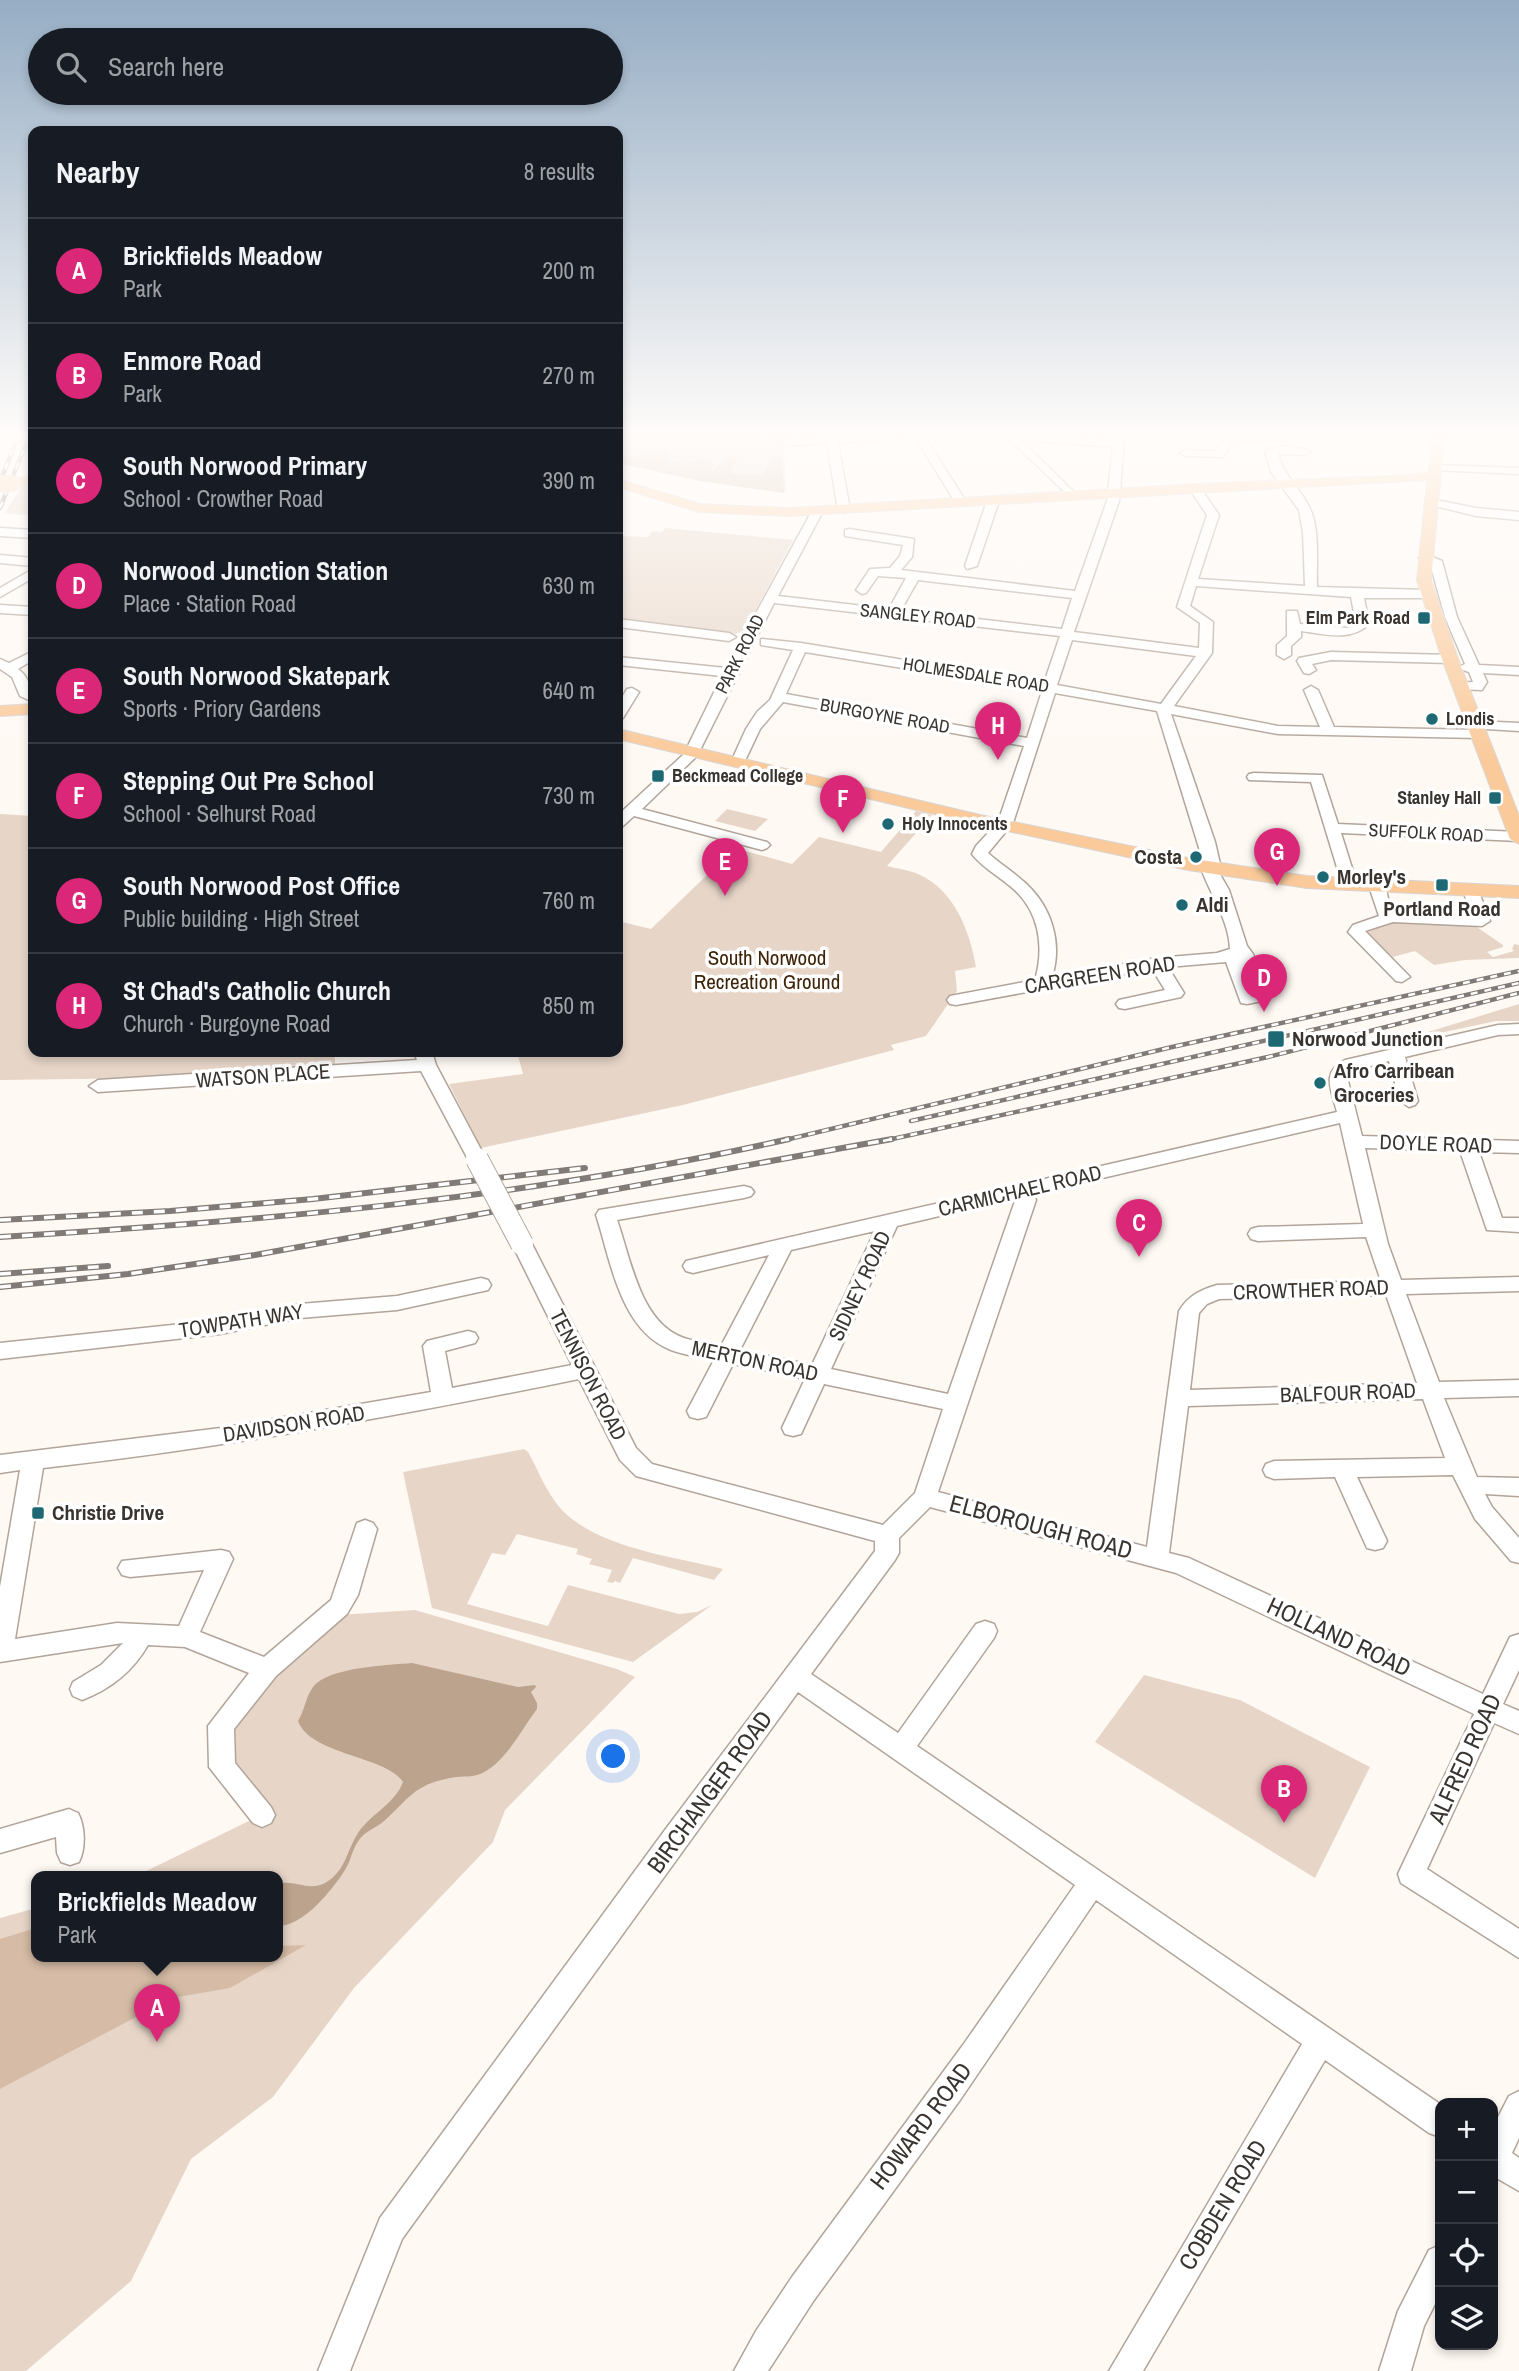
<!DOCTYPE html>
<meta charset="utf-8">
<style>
:root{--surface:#171b24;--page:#242831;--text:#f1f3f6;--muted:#9ea1a6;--line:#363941;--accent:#db2777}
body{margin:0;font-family:"Archivo Narrow",sans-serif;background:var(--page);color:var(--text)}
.controls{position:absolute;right:21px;bottom:21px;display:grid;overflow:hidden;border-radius:14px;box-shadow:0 4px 10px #0003}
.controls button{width:63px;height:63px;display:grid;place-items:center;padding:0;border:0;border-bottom:2px solid var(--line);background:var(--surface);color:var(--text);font:35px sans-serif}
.you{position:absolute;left:614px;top:1757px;width:24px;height:24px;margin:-18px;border:5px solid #fff;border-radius:50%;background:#1a73e8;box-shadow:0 0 0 10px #1a73e833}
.badge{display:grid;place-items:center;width:46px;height:46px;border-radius:50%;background:var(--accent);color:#fff;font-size:23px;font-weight:700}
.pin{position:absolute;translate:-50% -58px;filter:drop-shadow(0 2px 4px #0008)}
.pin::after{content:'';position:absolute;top:37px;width:24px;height:21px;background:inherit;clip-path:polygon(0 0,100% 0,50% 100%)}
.popup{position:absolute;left:31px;top:1871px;width:252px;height:91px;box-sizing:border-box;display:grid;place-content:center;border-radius:14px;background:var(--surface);filter:drop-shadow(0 2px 5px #0005);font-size:23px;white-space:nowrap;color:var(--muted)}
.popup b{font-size:26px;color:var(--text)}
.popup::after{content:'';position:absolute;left:50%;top:100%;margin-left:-14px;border:14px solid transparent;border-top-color:var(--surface)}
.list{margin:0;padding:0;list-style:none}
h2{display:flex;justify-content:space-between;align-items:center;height:91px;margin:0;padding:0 28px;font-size:30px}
h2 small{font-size:23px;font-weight:400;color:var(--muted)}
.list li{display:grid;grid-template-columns:46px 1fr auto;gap:21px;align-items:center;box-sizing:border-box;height:105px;padding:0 28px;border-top:2px solid var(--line)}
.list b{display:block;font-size:26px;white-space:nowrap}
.list p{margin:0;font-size:23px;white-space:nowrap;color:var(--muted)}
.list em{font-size:23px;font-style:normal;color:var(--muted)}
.icon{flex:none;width:38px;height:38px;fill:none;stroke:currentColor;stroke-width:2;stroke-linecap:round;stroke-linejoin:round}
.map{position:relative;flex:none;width:1519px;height:2371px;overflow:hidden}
.search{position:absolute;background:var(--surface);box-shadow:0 4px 10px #0003;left:28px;top:28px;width:595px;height:77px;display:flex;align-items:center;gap:18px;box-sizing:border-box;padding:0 24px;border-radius:38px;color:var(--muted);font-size:26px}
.panel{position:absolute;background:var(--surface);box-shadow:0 4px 10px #0003;left:28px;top:126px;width:595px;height:931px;border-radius:14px}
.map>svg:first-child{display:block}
.green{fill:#e7d6c8}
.forest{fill:#d6bca6}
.water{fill:#bca38d}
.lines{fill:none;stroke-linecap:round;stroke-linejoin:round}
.minor-casing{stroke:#b1a499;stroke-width:3}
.major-casing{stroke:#d7d6d5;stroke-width:2}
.minor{fill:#fff;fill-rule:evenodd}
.major{fill:#faca9b;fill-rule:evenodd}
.rail-far1-casing{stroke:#807b76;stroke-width:4.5}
.rail-casing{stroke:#807b76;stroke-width:6}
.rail-far1{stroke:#fff;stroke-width:2.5;stroke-dasharray:7;stroke-linecap:butt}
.rail{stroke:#fff;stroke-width:3.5;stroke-dasharray:11;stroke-linecap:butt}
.minor-bridge-casing{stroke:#b1a499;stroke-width:24;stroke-linecap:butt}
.major-bridge-casing{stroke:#d7d6d5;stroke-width:17;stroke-linecap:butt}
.minor-bridge{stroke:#fff;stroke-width:22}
.major-bridge{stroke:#faca9b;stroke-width:15}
.poi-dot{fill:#1e6874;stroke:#fff;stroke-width:2.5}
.labels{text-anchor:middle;stroke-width:7;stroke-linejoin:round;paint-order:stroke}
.far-street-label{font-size:18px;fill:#39342f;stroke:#fff}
.far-poi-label{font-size:18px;font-weight:bold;fill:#39342f;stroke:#fff;text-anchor:start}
.poi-label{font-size:21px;font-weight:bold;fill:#39342f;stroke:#fff;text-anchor:start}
.park-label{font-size:21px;fill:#3f2407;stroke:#fff}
.street-label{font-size:21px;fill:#39342f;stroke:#fff}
.near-street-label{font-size:24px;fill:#39342f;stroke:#fff}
</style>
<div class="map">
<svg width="1519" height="2371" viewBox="0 0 1519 2371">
<rect width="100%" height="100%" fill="#fff9f4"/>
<!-- green -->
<path class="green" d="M618 432H787L784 441 786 493 700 481 618 463Z
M33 484V516L5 513 22 486Z
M665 528 793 540 745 630 736 634 618 618V536L648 537 652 531 662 532Z
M727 809 768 819 755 831 715 821Z
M916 811 932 815 887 866C898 869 910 870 920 875 955 891 970 932 976 967L955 971 957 991 926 1036 891 1045 894 1050 683 1105 481 1148 449 1084 523 1074 517 1052H618V921L651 929 735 848 792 864 819 837 881 852Z
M0 814 33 816V1052H335V1066L150 1078 0 1080Z
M1395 922 1474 925 1503 945V947L1487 952 1493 957 1514 951 1512 949 1514 944 1519 945V958L1465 960 1434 965 1415 951 1393 957 1365 933Z
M1519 1004V1021H1496L1435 1034 1428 1032Z
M524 1449 528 1452C537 1468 544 1486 554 1500 586 1547 672 1556 723 1569L714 1580 633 1558 620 1583 615 1581 613 1583 607 1582 612 1570 589 1564 592 1559 576 1554 578 1549 517 1534 505 1555 492 1553 467 1604 548 1626 568 1585 679 1614 697 1612 712 1605 633 1662 432 1608 403 1472Z
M415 1610 617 1669 635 1677 505 1810 493 1842 354 1988 273 2097 191 2159 131 2281 26 2371H0V1918L36 1908V1956H278V1876H136L261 1815 214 1725 338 1615Z
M1144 1675 1240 1700 1370 1767 1315 1878 1095 1742Z"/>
<!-- forest -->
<path class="forest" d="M647 451 666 452 667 460C673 462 679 464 686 463 699 461 703 455 714 465L711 469 713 471 730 456H735L737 459 730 474 762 475 771 459 782 458 784 493 701 481 618 463V457L638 456Z
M36 1928V1956H278V1946L306 1945 230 1988 172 1998 0 2089V1939Z"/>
<!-- water -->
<path class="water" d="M412 1663 518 1687 535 1685 536 1687 531 1692 537 1703V1709C522 1729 507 1759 486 1771 474 1779 463 1775 450 1778 413 1785 409 1799 384 1821 376 1828 365 1831 359 1840 352 1849 351 1861 345 1870 332 1890 304 1926 278 1926V1884C294 1879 308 1892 325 1883 346 1872 347 1848 360 1830 373 1813 395 1803 403 1782 387 1756 310 1755 298 1721 305 1710 305 1698 313 1687 328 1667 389 1665 412 1663Z"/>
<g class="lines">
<!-- minor casing -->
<g class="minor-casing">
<path id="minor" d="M904 432H948L943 435 925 437 967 503 965 505H957L915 437 838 443 850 510 844 513 838 510 827 443 787 446 782 443 787 440Z
M1002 432 1119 441 1124 444 1119 501 1074 632 1199 648 1200 623 1177 607 1207 515 1189 488 1195 485 1199 486 1219 515 1198 579 1305 586 1303 532 1299 510 1271 472 1265 451C1275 445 1301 446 1311 452L1305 455 1278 454C1285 480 1303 490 1311 511 1320 533 1316 564 1317 587L1427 590 1433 594 1427 598H1364L1369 624C1351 642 1324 634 1301 631V637L1291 646V655L1284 659 1277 655V645L1287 636V611H1297L1300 624 1348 628 1356 623 1351 597 1196 586 1190 606 1213 622 1212 653 1174 706 1278 726 1320 727 1304 690 1311 686 1318 690 1334 727 1479 730 1486 734 1479 738 1278 734 1171 714 1215 842 1221 868 1218 871 1229 890 1247 946 1253 954 1270 996 1267 1000 1247 1004 1241 1003 1226 962 1168 967 1184 993 1181 997 1125 1009 1119 1008 1116 1004 1119 1000 1165 990 1152 969 956 1005 950 1004 947 1000 950 996 1035 980C1045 946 1039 909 1010 886 997 875 982 867 972 854L976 846 998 822 1024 746 783 702 760 729 743 765H733L731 762 746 729 757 712 770 700 793 650 761 645V639L801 643 1044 683 1060 636 774 603 697 756 642 809 767 842 770 845 767 848 762 850 634 816 623 826 618 827V815L684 754 722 676 618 665V657L726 668 813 509 823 511 778 596 889 609 906 578 878 576 866 593 862 594 856 590 870 569 890 568 900 556 903 545 845 536V530L849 529 914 539 912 557 901 570 1075 591 1107 501 1113 447 1021 440 1076 494V498L1072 499ZM918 580 1072 598 1062 629 901 610ZM1072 640 1196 656 1161 704 1057 685ZM805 652 1042 691 1027 738 786 694ZM1055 693 1157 711 1204 864 1201 868C1210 894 1229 920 1230 949L1217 953 1157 958 1052 977C1063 942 1051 905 1023 881 1012 871 999 863 988 853L1013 823Z
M1229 432H1239L1223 457 1186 456 1180 453 1186 450 1216 451Z
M1269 432H1288L1290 434 1284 440H1242L1237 437 1242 434H1270Z
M1434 432H1479C1470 438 1443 438 1434 432Z
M1437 465 1519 468V474L1433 470V466Z
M993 498 999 501 977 566 967 569 965 566 987 501Z
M1431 499 1476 508 1519 512V520L1476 516 1427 504V500Z
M0 528 33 530V538L0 536Z
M1425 554 1442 561 1457 617 1479 665 1519 667V675L1483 673 1487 682 1482 690 1456 689V683L1473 682 1469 672 1457 668 1465 664 1445 617 1430 563 1419 558Z
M0 555 33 558V566L0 563Z
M33 569V578L0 597V588Z
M0 605 33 607V615L0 613Z
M618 619 729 633 736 637 729 641 618 627Z
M33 651V660L18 669C28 675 33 692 33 702L20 696 12 677 0 669V659L9 663Z
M1331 652 1450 655 1457 659 1450 663 1331 660 1312 664 1316 670 1309 674 1304 673 1297 661 1299 658Z
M632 688 639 692 623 718 618 719V704L627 689Z
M1475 721 1519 723V731L1470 728V722Z
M1254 773 1322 775 1338 824 1518 832 1519 841 1341 833 1357 884 1349 889 1343 887 1311 782 1249 780 1247 777 1249 774Z
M1377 881 1385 886 1391 910 1396 912 1472 916 1463 890 1471 885 1477 887 1490 921 1482 926 1393 922 1365 931 1410 977 1402 982 1396 981 1348 932 1353 925 1379 916 1369 886Z
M1519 1024V1034L1498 1035 1405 1057 1418 1101 1415 1105 1409 1107 1400 1101 1389 1061 1349 1072 1347 1077 1362 1136 1519 1141V1153L1479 1152 1502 1218H1519V1232L1487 1230 1460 1151 1365 1148 1388 1244 1401 1280 1519 1277V1291L1406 1294 1439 1382 1519 1380V1396L1444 1398 1477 1477 1519 1478V1496L1485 1494 1492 1507 1519 1538V1563L1511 1561 1475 1519 1453 1475 1357 1477 1387 1541 1383 1548 1375 1550 1367 1548 1335 1477 1274 1479 1266 1476 1263 1470 1266 1464 1274 1461 1445 1458 1423 1399 1188 1406 1169 1553 1189 1558 1483 1694 1510 1637 1519 1634V1670L1503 1704 1519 1711V1734L1494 1723 1427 1869 1519 1929V1958L1401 1883 1398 1874 1474 1714 1176 1573 930 1507 899 1538V1553L895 1560 811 1674 898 1733 976 1624 985 1621 994 1624 997 1631 994 1638 917 1746 1440 2104V2137L1429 2133 1325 2060 1143 2371H1109L1302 2044 1096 1900 960 2100 814 2300 768 2371H734L756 2331 792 2277 963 2045 1075 1885 798 1692 402 2239 350 2371H318L380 2218 665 1830 875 1551V1541L636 1476 620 1460 579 1379C402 1415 223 1448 43 1468L15 1639 117 1623 179 1626 204 1570 130 1577 122 1575 118 1568 122 1561 221 1550 229 1552 233 1559 200 1632 264 1657 331 1600 357 1523 365 1520 373 1523 377 1529 358 1595 347 1614 276 1676 234 1729 235 1763 271 1807 275 1815 271 1823 262 1827 253 1823 209 1767 208 1726 249 1673 185 1647 148 1645C133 1671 111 1689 82 1700L73 1696 70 1689 73 1682 101 1665 123 1643 0 1662V1587L20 1470 0 1473V1455L221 1428 431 1392 423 1346 427 1341 468 1331 475 1333 478 1338 475 1343 445 1351 452 1388 572 1365 512 1244 515 1239H529L532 1244 636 1448 652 1464 883 1525 915 1493 943 1409 824 1384 801 1434 793 1436 785 1434 782 1428 805 1379 733 1364 706 1417 698 1419 690 1417 687 1411 714 1360C700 1357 684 1355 671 1350 620 1330 611 1261 596 1215L599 1210 744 1186 751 1188 754 1192 751 1196 744 1198 617 1220C631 1259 640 1323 684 1338 696 1342 709 1343 721 1346L769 1255 693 1273 686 1271 683 1266 686 1261 1337 1112C1332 1091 1320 1072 1345 1060L1498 1025ZM1340 1123 1363 1224 1258 1227 1251 1229 1248 1234 1251 1239 1258 1241 1366 1237 1381 1281 1217 1285C1200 1290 1188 1296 1179 1311L1147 1547 938 1492 1036 1200 1033 1194ZM1016 1198 948 1394 831 1369 897 1226ZM875 1231 812 1365 740 1350 791 1250ZM1386 1295 1417 1383 1190 1390 1199 1313 1207 1304 1219 1299Z
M414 1052H432L436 1065 486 1159 484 1163H470L421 1071 98 1092 89 1086 98 1080 417 1060Z
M481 1278 488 1280 491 1285 488 1290 397 1310 300 1318 220 1334 0 1359V1343L220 1320 300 1304 397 1296Z
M69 1809 78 1813C85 1826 86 1848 79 1862L70 1865 61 1862 57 1853 56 1837 0 1853V1829Z
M1519 2091V2138L1512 2153 1519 2158V2191L1493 2176V2127L1509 2096Z
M1440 2245V2294L1424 2326 1411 2371H1379L1398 2311 1429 2250Z"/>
</g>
<!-- major casing -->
<g class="major-casing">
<path id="major" d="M1433 432H1445L1431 580 1458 659 1519 816V844L1510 839 1442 659 1417 580 1427 480 789 516 699 512 618 487V479L700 504 789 508 1195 484 1411 475 1428 472Z
M33 476V484L15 487 8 483 10 480Z
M33 704V714L0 716V706Z
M618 729 980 815 1188 858 1307 876 1519 886V898L1307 888 1188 870 980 825 618 739Z"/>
</g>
<!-- minor -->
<use href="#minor" class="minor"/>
<!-- major -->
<use href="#major" class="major"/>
<!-- rail-far1 casing -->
<g class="rail-far1-casing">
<path id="rail-far1" d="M0 482 20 432
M0 508 31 432
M911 1121 1519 983
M781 1141 1172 1047 1519 971
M883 1141 1268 1057 1519 993"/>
</g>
<!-- rail casing -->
<g class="rail-casing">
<path id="rail" d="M0 1220 170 1211 313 1199 585 1168
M0 1237C265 1221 530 1198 789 1139
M0 1274 108 1266
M0 1287 128 1274 255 1255 892 1139"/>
</g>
<!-- rail-far1 -->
<use href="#rail-far1" class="rail-far1"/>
<!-- rail -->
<use href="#rail" class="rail"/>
<!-- minor-bridge casing -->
<g class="minor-bridge-casing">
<path id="minor-bridge" d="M477 1159 522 1244"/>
</g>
<!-- major-bridge casing -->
<g class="major-bridge-casing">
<path id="major-bridge" d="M0 484 15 483"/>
</g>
<!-- minor-bridge -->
<use href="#minor-bridge" class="minor-bridge"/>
<!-- major-bridge -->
<use href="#major-bridge" class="major-bridge"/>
</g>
<!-- sky -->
<linearGradient id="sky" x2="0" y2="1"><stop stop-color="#96adc4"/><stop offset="0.57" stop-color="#fffcfa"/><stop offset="1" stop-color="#fffcfa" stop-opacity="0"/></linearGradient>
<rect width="1519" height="763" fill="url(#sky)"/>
<!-- markers -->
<g class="poi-dot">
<rect x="1417" y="611" width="14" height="14" rx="3.5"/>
<circle cx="1432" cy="719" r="7"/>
<rect x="651" y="769" width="14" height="14" rx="3.5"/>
<rect x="1488" y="791" width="14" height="14" rx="3.5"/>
<circle cx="888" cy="824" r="7"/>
<circle cx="1196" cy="857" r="7"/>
<circle cx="1323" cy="877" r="7"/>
<rect x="1435" y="878" width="14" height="14" rx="3.5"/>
<circle cx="1182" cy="905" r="7"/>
<rect x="1267" y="1030" width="18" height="18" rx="3.5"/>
<circle cx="1320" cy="1083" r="7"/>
<rect x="31" y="1506" width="14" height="14" rx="3.5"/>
</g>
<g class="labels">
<!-- far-street labels -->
<g class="far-street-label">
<text transform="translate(918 616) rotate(6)" y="6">SANGLEY ROAD</text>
<text transform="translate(740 654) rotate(-63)" y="6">PARK ROAD</text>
<text transform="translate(976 675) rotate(9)" y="6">HOLMESDALE ROAD</text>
<text transform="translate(885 716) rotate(10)" y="6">BURGOYNE ROAD</text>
<text transform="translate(1426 833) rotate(3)" y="6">SUFFOLK ROAD</text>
</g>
<!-- far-poi labels -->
<g class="far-poi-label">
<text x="1410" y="624" text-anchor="end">Elm Park Road</text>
<text x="1446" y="725">Londis</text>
<text x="672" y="782">Beckmead College</text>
<text x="1481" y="804" text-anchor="end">Stanley Hall</text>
<text x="902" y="830">Holy Innocents</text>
</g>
<!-- poi labels -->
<g class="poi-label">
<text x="1182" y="864" text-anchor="end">Costa</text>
<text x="1337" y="884">Morley's</text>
<text x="1196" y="912">Aldi</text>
<text x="1442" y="916" text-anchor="middle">Portland Road</text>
<text x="1292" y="1046">Norwood Junction</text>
<text x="1334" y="1078">Afro Carribean<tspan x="1334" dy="24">Groceries</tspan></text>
<text x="52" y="1520">Christie Drive</text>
</g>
<!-- park labels -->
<g class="park-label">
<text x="767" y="965">South Norwood<tspan x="767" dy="24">Recreation Ground</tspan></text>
</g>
<!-- street labels -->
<g class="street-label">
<text transform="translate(1100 975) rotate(-9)" y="7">CARGREEN ROAD</text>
<text transform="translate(263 1076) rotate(-4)" y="7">WATSON PLACE</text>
<text transform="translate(1436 1144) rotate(2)" y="7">DOYLE ROAD</text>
<text transform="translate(1020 1191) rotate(-13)" y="7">CARMICHAEL ROAD</text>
<text transform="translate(860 1286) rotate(-65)" y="7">SIDNEY ROAD</text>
<text transform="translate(1311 1290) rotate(-2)" y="7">CROWTHER ROAD</text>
<text transform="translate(241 1321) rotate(-9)" y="7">TOWPATH WAY</text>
<text transform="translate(755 1361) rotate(12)" y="7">MERTON ROAD</text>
<text transform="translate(588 1375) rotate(63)" y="7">TENNISON ROAD</text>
<text transform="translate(1348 1393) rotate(-2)" y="7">BALFOUR ROAD</text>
<text transform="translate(294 1424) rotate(-9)" y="7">DAVIDSON ROAD</text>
</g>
<!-- near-street labels -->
<g class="near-street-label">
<text transform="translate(1041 1527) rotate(15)" y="8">ELBOROUGH ROAD</text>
<text transform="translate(1339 1637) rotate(25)" y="8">HOLLAND ROAD</text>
<text transform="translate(1465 1759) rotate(-65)" y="8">ALFRED ROAD</text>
<text transform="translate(710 1792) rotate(-54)" y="8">BIRCHANGER ROAD</text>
<text transform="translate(921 2126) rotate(-53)" y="8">HOWARD ROAD</text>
<text transform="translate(1223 2205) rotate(-59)" y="8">COBDEN ROAD</text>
</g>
</g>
</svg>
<div class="controls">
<button>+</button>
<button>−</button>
<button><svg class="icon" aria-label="locate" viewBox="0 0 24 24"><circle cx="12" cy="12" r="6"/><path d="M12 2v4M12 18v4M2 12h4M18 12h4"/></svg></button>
<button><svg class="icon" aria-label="layers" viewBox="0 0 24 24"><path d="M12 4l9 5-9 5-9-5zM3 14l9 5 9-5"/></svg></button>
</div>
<div class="you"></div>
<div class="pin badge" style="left:157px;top:2042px">A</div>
<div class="popup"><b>Brickfields Meadow</b>Park</div>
<div class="pin badge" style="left:1284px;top:1823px">B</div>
<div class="pin badge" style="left:1139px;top:1257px">C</div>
<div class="pin badge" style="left:1264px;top:1012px">D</div>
<div class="pin badge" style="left:725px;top:896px">E</div>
<div class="pin badge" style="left:843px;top:833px">F</div>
<div class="pin badge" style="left:1277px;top:886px">G</div>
<div class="pin badge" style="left:998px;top:760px">H</div>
<div class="search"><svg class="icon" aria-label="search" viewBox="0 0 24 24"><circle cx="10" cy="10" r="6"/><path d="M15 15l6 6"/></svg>Search here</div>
<section class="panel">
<h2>Nearby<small>8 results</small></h2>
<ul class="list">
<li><span class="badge">A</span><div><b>Brickfields Meadow</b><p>Park</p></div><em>200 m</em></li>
<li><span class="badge">B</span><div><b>Enmore Road</b><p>Park</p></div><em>270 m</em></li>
<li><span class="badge">C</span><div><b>South Norwood Primary</b><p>School · Crowther Road</p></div><em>390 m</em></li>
<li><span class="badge">D</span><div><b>Norwood Junction Station</b><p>Place · Station Road</p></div><em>630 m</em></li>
<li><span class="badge">E</span><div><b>South Norwood Skatepark</b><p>Sports · Priory Gardens</p></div><em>640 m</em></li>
<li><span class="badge">F</span><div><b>Stepping Out Pre School</b><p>School · Selhurst Road</p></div><em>730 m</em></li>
<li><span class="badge">G</span><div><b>South Norwood Post Office</b><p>Public building · High Street</p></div><em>760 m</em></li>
<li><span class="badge">H</span><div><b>St Chad's Catholic Church</b><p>Church · Burgoyne Road</p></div><em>850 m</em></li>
</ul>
</section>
</div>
